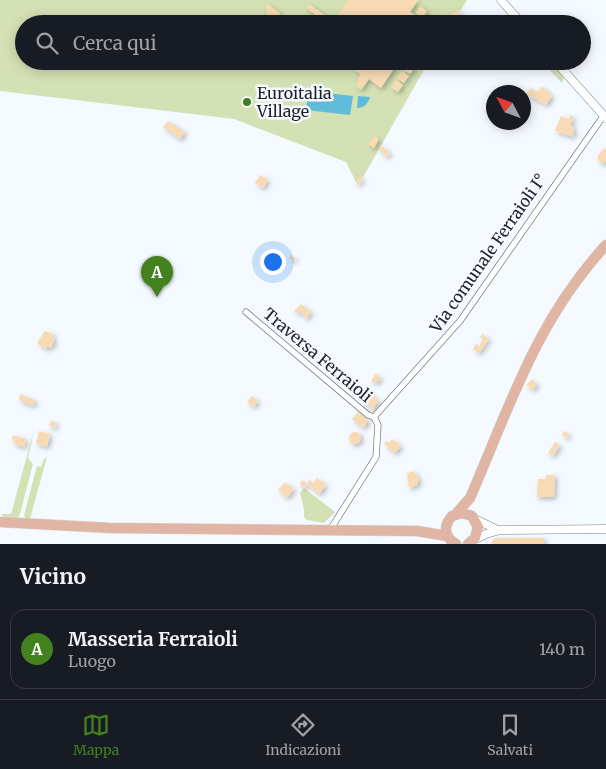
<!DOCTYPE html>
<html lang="it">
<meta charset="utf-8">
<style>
:root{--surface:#171b24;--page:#242831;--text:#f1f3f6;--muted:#9ea1a6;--line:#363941;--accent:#43811f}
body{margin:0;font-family:Merriweather,serif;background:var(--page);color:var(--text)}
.compass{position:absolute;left:486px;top:85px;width:45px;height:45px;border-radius:50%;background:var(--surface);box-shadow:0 2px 12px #0003;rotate:311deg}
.you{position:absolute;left:272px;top:261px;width:18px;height:18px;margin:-12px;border:4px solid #fff;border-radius:50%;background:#1a73e8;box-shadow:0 0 0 8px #1a73e833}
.badge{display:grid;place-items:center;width:32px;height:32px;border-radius:50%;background:var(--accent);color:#fff;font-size:16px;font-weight:700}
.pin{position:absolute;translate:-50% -41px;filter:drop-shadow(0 1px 2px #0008)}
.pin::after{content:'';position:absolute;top:26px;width:18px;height:15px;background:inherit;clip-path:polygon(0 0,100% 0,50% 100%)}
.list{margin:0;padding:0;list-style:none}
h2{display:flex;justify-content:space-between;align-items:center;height:65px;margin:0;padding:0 20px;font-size:21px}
h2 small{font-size:16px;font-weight:400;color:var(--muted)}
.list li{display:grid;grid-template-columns:32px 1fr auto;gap:15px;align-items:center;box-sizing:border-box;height:80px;margin:0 10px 10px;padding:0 10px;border:1px solid var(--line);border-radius:15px}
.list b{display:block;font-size:19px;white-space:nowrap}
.list p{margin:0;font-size:16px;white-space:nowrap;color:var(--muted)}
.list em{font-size:16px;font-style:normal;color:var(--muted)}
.icon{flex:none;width:28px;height:28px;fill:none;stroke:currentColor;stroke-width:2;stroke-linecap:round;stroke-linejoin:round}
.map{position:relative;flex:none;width:606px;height:544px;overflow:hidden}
.search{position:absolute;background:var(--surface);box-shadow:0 2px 12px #0003;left:15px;right:15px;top:15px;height:55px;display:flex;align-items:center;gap:12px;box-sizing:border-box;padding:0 18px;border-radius:28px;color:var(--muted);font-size:19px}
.sheet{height:155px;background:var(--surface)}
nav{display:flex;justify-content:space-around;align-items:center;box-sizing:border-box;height:70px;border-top:1px solid var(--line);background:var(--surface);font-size:14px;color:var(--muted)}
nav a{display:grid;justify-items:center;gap:2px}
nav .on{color:var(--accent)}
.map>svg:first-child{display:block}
.green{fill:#d4e1b4}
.water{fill:#60bbdb}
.building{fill:#f8dbb5;filter:url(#shadow)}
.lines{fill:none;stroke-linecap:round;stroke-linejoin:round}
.minor-casing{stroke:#788087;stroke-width:7}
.tertiary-casing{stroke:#788087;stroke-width:9}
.primary-casing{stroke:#d7d7d8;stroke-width:11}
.minor{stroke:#fff;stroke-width:5.5}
.tertiary{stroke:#fff;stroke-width:8}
.primary{stroke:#e0b5a4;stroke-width:10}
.poi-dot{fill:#43811f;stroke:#f4faff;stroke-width:2}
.labels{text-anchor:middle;stroke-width:5;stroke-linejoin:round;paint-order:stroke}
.poi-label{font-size:16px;fill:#1f2225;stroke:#f4faff;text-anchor:start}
.street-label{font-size:16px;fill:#1f2225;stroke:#f4faff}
</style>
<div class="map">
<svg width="606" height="544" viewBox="0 0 606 544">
<defs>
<filter id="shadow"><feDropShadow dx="2.5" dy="2.5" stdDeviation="2.5" flood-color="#0004"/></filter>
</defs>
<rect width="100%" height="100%" fill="#f4faff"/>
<!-- green -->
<path class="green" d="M0 0H467L452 24H24V61H429L358 186 346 162 234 119 0 91Z
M549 61 564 77 562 83 546 66Z
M34 430 28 458 33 464 20 514 18 518 3 517 2 514H11Z
M47 457 30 519H26L24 515 37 466 41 467 44 459Z
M304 488 335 512 324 523 307 520 304 517V510L300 493Z"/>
<!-- water -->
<path class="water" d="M308 91 353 96 350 115 306 110Z
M358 96 370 97C368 104 364 108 357 108Z"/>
<!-- building -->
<path class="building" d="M348 0H418L410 12 424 21 423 24H329L306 8 309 4 333 21Z
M266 3 280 13 273 24 267 20Z
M420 6 427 11 423 17 416 13Z
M462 8 452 24H435L439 17H446Z
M350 61H399L381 88 369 79 361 90 356 86 360 74 354 70 356 67Z
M408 62 415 67 410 74 403 69Z
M402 71 409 76 404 83 397 78Z
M396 80 403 85 398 92 391 87Z
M542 86 552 96 546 105 526 94 531 88 537 92Z
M570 115 574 117 570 125 574 127 573 137 555 131 561 116 569 119Z
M168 121 185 132 180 139 163 127Z
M374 136 379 139 374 148 368 144Z
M382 146 390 153 387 157 379 150Z
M604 148 606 150V161L602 165 597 157Z
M260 175 268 180 263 188 255 183Z
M359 176 363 178 358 186 356 181Z
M291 255 296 259 294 262 289 258Z
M301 304 311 312 306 319 300 311 297 314 294 311Z
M45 331 53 334 52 337 55 338 51 348 47 346 46 349 37 343Z
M482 334 489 339 479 353 473 349 476 344 479 346 483 340 480 337Z
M376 373 381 379 375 383 371 381Z
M532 379 537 385 533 390 526 385Z
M370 393 379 401 372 410 363 402Z
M20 394 35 400 33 406 19 400Z
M252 396 258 401 254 407 247 402Z
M358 412 368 420 364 428 352 419Z
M51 421 56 422 55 428 49 426Z
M39 431 50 434 47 447 36 443Z
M564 431 569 434 567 438 562 435Z
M349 438a6 6 0 1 1 12 0a6 6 0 1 1-12 0Z
M13 435 26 439 24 447 14 444 15 441 12 440Z
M392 439 401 446 395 453 384 444 386 441 389 443Z
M555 442 560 445 553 456 548 453Z
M414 471 419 479 417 485 409 488 407 473Z
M546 475H555L554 497H537L538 479H546Z
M317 478 326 485 319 494 307 483 310 480 313 483Z
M302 480 307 484 304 488 300 484Z
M285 482 294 489 287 498 278 490Z
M494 538H544V544H491Z"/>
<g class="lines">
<!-- minor casing -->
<g class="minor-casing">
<path id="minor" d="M246 312 368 415 374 417
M330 530 376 457 378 425 374 417 460 321 604 115"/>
</g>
<!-- tertiary casing -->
<g class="tertiary-casing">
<path id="tertiary" d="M501 0 522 24
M555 61 606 118
M475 519 498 530
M472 541 486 534 500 530 606 529"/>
</g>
<!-- primary casing -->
<g class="primary-casing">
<path id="primary" d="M455 515 470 498C510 406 536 321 606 245
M0 522 110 528 417 531 447 536
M456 544C444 537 443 526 452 516L462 513 472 516 478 527 475 538 468 544"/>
</g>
<!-- minor -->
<use href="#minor" class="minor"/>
<!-- tertiary -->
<use href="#tertiary" class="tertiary"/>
<!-- primary -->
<use href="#primary" class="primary"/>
</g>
<!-- markers -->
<circle class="poi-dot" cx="247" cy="102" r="5"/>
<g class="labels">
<!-- poi labels -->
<g class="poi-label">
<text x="257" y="99">Euroitalia<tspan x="257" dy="18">Village</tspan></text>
</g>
<!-- street labels -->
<g class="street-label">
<text transform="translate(488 253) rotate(-55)" y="6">Via comunale Ferraioli I°</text>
<text transform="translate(318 355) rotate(40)" y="6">Traversa Ferraioli</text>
</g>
</g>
</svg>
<svg class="compass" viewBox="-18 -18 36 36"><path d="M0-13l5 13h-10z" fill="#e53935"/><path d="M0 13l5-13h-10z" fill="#9ea1a6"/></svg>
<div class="you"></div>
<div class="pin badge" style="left:157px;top:297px">A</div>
<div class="search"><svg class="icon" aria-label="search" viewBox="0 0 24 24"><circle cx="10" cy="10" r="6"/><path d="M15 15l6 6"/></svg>Cerca qui</div>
</div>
<section class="sheet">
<h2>Vicino<small></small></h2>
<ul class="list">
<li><span class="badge">A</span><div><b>Masseria Ferraioli</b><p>Luogo</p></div><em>140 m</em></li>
</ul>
</section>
<nav>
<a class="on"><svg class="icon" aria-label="map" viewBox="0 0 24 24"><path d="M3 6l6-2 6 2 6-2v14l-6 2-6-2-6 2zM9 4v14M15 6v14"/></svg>Mappa</a>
<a><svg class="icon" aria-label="directions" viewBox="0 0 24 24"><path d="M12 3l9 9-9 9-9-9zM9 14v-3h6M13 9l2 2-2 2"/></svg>Indicazioni</a>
<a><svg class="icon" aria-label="saved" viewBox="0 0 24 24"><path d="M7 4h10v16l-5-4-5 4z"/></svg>Salvati</a>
</nav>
